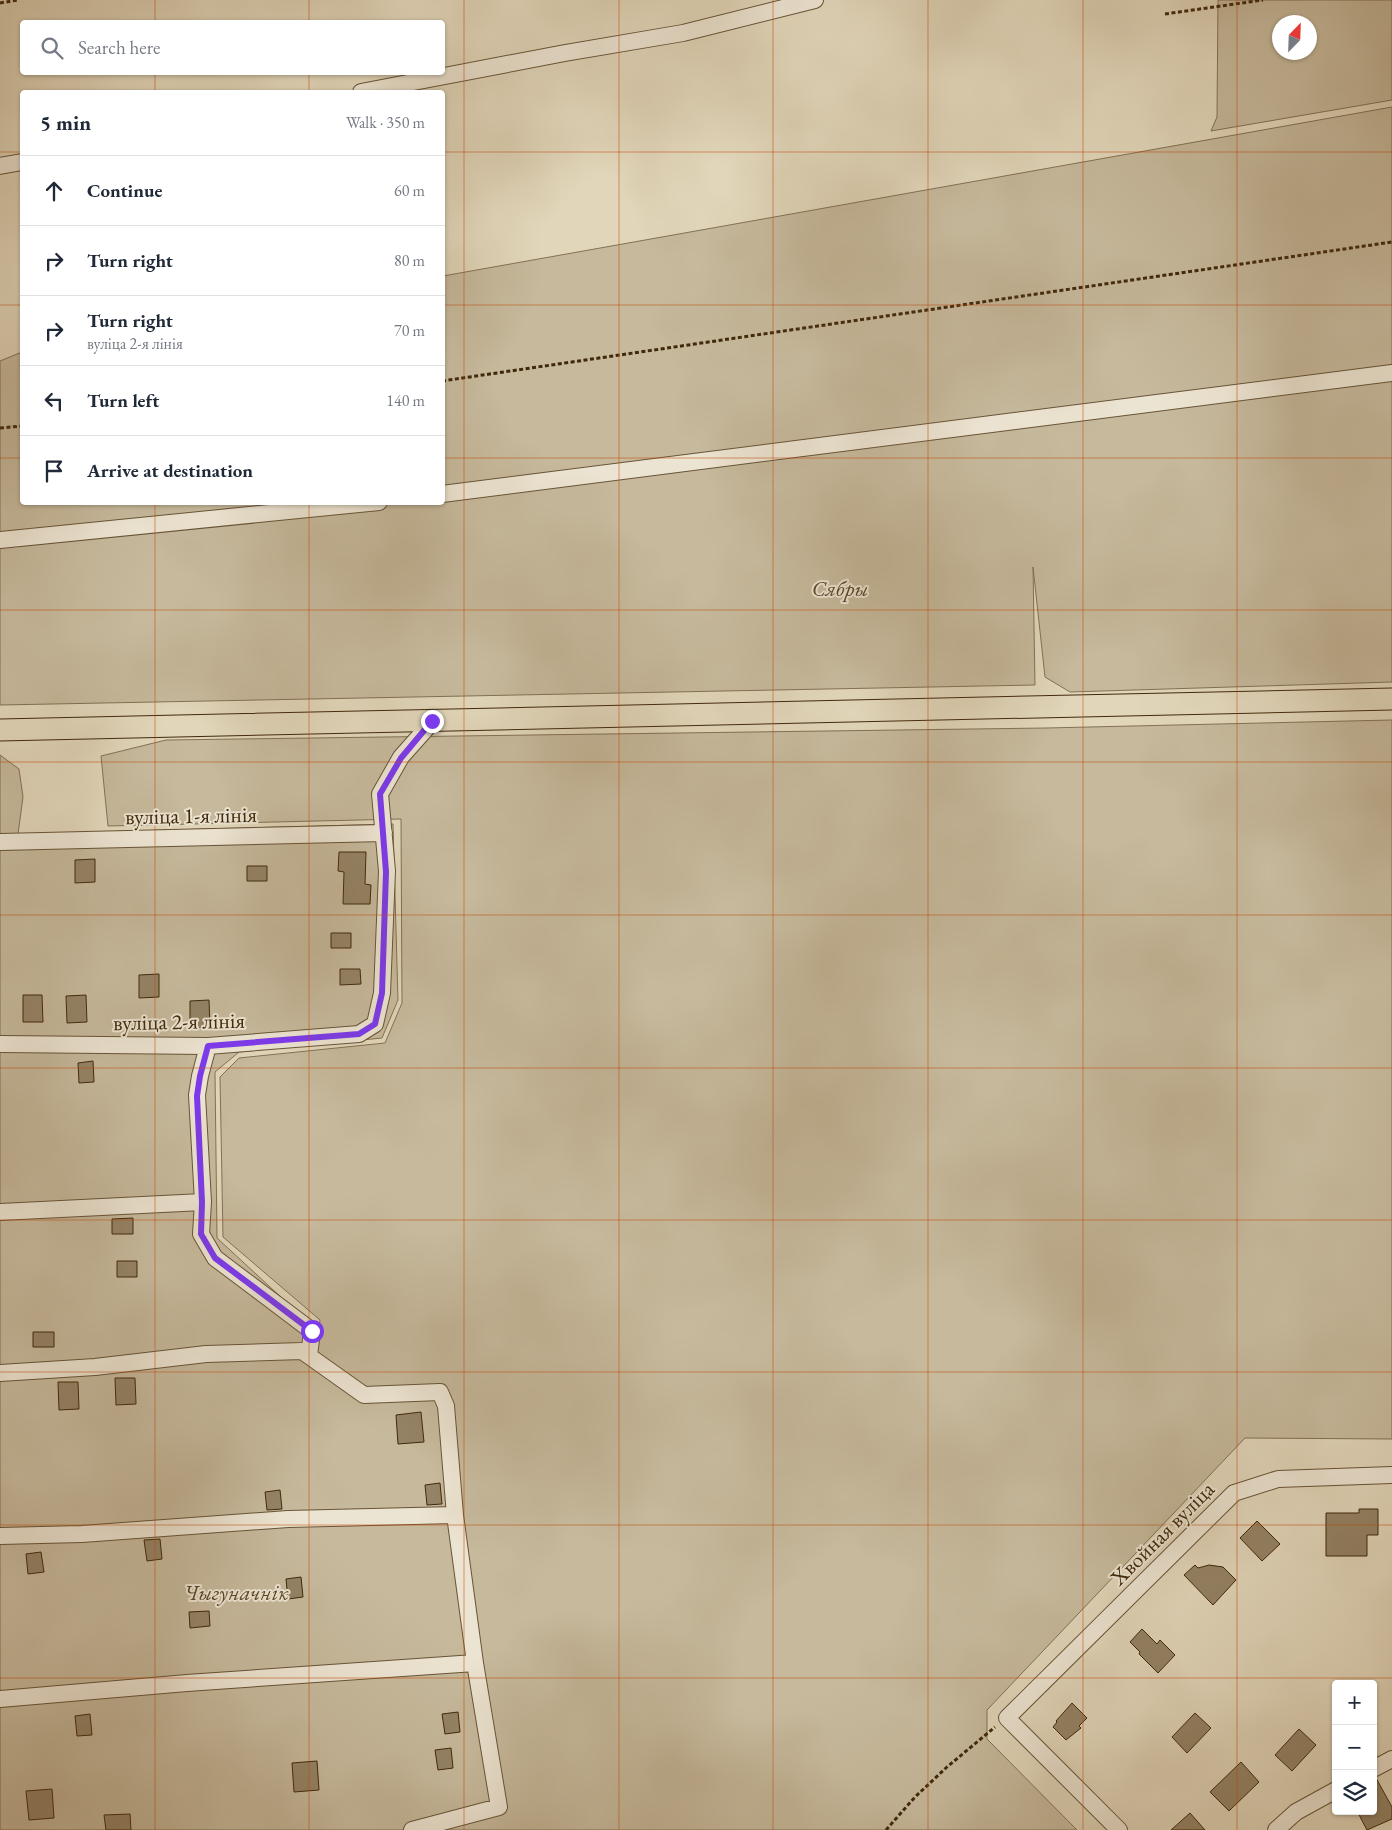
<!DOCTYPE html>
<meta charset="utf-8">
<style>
:root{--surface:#fff;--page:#f6f6f7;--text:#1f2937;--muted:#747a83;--line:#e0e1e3}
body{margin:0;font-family:"EB Garamond",serif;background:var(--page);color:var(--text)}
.controls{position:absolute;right:15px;bottom:15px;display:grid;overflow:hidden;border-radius:5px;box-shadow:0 1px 4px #0004}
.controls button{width:45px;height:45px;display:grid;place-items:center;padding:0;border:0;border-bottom:1px solid var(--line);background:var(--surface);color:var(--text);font:25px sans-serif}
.compass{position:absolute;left:1272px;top:15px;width:45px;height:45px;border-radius:50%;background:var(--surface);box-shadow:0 1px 4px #0004;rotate:23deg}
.stop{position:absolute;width:15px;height:15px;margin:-11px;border:4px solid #7c3aed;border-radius:50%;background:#fff}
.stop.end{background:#7c3aed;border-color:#fff;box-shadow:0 1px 5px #0008}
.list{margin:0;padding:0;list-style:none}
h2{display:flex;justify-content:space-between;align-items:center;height:65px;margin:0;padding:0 20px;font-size:21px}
h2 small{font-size:16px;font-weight:400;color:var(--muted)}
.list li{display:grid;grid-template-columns:32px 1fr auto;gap:15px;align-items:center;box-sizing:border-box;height:70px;padding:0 20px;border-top:1px solid var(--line)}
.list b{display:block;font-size:19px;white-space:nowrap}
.list p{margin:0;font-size:16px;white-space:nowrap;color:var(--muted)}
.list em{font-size:16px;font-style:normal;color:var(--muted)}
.icon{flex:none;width:28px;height:28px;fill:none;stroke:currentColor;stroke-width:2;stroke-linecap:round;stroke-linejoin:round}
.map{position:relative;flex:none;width:1392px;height:1830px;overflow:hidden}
.search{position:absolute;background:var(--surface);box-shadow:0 1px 4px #0004;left:20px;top:20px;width:425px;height:55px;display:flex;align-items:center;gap:12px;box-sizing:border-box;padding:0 18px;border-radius:5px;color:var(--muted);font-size:19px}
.panel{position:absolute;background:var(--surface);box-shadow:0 1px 4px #0004;left:20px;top:90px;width:425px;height:415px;border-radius:5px}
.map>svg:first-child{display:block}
.green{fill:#c6b99c;stroke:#837154;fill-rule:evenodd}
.building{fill:#948366;stroke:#40290b}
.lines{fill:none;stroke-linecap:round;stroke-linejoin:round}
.minor-casing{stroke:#685437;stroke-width:18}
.major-casing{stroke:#40290b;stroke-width:23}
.path{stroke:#40290b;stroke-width:3;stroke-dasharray:4 2.5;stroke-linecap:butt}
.minor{stroke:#ece4d2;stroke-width:16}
.major{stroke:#e1d6ba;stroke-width:21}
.route{stroke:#7c3aed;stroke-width:6}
.grid{fill:none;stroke:#c64f0c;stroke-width:1;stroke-opacity:0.55}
.labels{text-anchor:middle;stroke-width:4;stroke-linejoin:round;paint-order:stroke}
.park-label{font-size:22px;font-style:italic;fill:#5b4628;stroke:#ece4d2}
.street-label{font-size:22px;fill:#40290b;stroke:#ece4d2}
</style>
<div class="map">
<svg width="1392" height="1830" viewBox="0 0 1392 1830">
<rect width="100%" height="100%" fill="#e1d6ba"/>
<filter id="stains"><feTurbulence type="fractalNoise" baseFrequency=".004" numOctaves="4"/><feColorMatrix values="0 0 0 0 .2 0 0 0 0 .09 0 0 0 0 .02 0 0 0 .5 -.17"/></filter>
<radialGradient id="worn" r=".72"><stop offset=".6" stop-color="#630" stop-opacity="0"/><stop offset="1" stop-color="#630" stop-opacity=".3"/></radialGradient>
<!-- green -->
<path class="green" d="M1218 0H1392V100L1211 131 1217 117ZM1310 22V52H1280V22Z
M1392 107V682L1070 692 1045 677 1033 567 1035 685 0 705V361L22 352V502H442L443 276Z
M1392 720V1439L1245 1438 987 1710V1739L1077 1830H0V755L19 769 23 797 18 834 393 824 398 1000 382 1038 239 1052 215 1072 217 1238 309 1323 315 1357 320 1320 223 1237 220 1077 239 1058 385 1043 402 1003 401 819 108 826 101 756 166 740 1046 728Z"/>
<!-- building -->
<path class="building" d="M339 852H366L365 884 371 885 370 904H343L344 872 338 871Z
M95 859V882L75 883V860Z
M247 866H267V881H247Z
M331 933H351V948H331Z
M340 969H360L361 984 340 985Z
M159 974V997L139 998V975Z
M23 995H42L43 1022H23Z
M86 995 87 1022 67 1023 66 996Z
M209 1000 210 1027 190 1028V1001Z
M93 1061 94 1082 79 1083 78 1063Z
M133 1218V1234H112V1219Z
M117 1261H137V1277H117Z
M33 1332H54V1347H33Z
M115 1378H135L136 1404 116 1405Z
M58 1382H78L79 1409 59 1410Z
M421 1412 424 1442 398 1444 396 1415Z
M440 1483 442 1504 427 1505 425 1485Z
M280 1490 282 1509 267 1510 265 1492Z
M1359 1509H1378V1535H1367V1556H1326V1513H1359Z
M1257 1521 1280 1544 1262 1561 1240 1538Z
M160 1539 162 1559 147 1561 144 1540Z
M41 1552 44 1572 28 1574 26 1554Z
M1195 1565 1198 1568 1209 1565 1223 1567 1236 1580 1213 1605 1184 1575Z
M301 1577 303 1597 288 1599 286 1579Z
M209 1611 210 1626 190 1628 189 1612Z
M1142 1629 1157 1644 1160 1640 1175 1655 1158 1673 1139 1654 1140 1652 1130 1642Z
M1072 1703 1087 1718 1079 1726 1081 1728 1066 1740 1053 1727 1057 1722 1056 1721Z
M458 1712 460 1732 445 1734 442 1714Z
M1195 1713 1211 1728 1187 1753 1172 1737Z
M90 1714 92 1735 77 1736 75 1716Z
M1299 1729 1316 1745 1292 1771 1275 1755Z
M451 1748 453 1768 438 1770 435 1750Z
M317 1761 319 1790 294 1792 292 1763Z
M1241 1762 1259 1782 1229 1811 1210 1792Z
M1376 1778 1392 1807V1819L1367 1830 1357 1811H1373V1779Z
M52 1789 54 1818 29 1820 26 1791Z
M1190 1813 1205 1830H1171Z
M130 1814 131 1830H106L104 1815Z"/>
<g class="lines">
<!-- minor casing -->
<g class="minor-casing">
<path id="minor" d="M361 92 565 53 683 33 815 0
M0 166 22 162
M442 494 1392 373
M0 540 379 502
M0 842 384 833
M0 1044 208 1046 359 1034 375 1024 382 993 387 871 380 794 401 757 433 721
M208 1046 200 1076 197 1095 203 1202 201 1234 215 1258 312 1331 309 1356
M0 1212 203 1202
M0 1373 95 1367 206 1354 302 1351 364 1395 440 1392 446 1406 455 1515
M0 1536 82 1534 288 1519 455 1515 475 1663 187 1683 0 1699
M1373 1769 1392 1759
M412 1830 499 1807 475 1663
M1119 1830 1007 1718 1234 1493 1278 1479 1392 1475
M1276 1830 1296 1812 1336 1790"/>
</g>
<!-- major casing -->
<g class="major-casing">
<path id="major" d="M0 730 1392 699"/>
</g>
<!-- path -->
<path class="path" d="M0 3 18 0
M1165 14 1263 0
M442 381 1392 242
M0 428 22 426
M886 1830 915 1797 947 1767 995 1727"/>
<!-- minor -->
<use href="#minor" class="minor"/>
<!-- major -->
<use href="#major" class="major"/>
</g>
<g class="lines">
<!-- route -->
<path class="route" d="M312 1331 215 1258 201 1234 202 1202 197 1096 200 1076 208 1046 359 1034 375 1024 382 993 386 872 380 794 401 758 432 721"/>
</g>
<!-- grid -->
<path class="grid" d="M155 0V22M309 0V22M464 0V1830M619 0V1830M773 0V1830M928 0V1830M1083 0V1830M1237 0V1830M155 72V92M309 72V92M0 152H22M442 152H1392M0 305H22M442 305H1392M0 458H22M442 458H1392M155 502V1830M309 502V1830M0 610H1392M0 762H1392M0 915H1392M0 1068H1392M0 1220H1392M0 1372H1392M0 1525H1392M0 1678H1392"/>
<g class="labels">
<!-- park labels -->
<g class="park-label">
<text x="840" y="596">Сябры</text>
<text x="236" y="1600">Чыгуначнік</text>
</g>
<!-- street labels -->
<g class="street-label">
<text transform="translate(191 815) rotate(-1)" y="8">вуліца 1-я лінія</text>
<text transform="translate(179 1021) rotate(-1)" y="8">вуліца 2-я лінія</text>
<text transform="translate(1162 1533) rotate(-45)" y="8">Хвойная вуліца</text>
</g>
</g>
<rect width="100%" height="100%" filter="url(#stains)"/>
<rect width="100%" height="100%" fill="url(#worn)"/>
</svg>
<div class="controls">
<button>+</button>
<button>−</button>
<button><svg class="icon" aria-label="layers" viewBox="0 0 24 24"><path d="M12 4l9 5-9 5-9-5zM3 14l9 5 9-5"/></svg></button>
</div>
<svg class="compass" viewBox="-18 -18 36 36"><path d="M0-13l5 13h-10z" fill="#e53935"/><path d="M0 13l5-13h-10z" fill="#747a83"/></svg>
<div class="stop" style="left:312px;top:1331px"></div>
<div class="stop end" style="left:432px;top:721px"></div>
<div class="search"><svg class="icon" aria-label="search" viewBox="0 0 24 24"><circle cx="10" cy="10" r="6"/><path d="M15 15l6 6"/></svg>Search here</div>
<section class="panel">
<h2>5 min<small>Walk · 350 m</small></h2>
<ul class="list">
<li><svg class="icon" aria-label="ahead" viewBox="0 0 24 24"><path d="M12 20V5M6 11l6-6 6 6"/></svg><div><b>Continue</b></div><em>60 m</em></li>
<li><svg class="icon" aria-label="right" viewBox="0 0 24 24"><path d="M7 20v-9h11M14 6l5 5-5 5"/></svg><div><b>Turn right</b></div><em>80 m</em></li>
<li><svg class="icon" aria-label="right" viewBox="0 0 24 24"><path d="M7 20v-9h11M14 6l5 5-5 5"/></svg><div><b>Turn right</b><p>вуліца 2-я лінія</p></div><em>70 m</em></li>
<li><svg class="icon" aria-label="left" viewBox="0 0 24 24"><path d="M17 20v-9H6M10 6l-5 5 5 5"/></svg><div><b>Turn left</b></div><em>140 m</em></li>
<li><svg class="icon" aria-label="arrive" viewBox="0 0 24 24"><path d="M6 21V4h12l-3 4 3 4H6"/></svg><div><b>Arrive at destination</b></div></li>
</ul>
</section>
</div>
